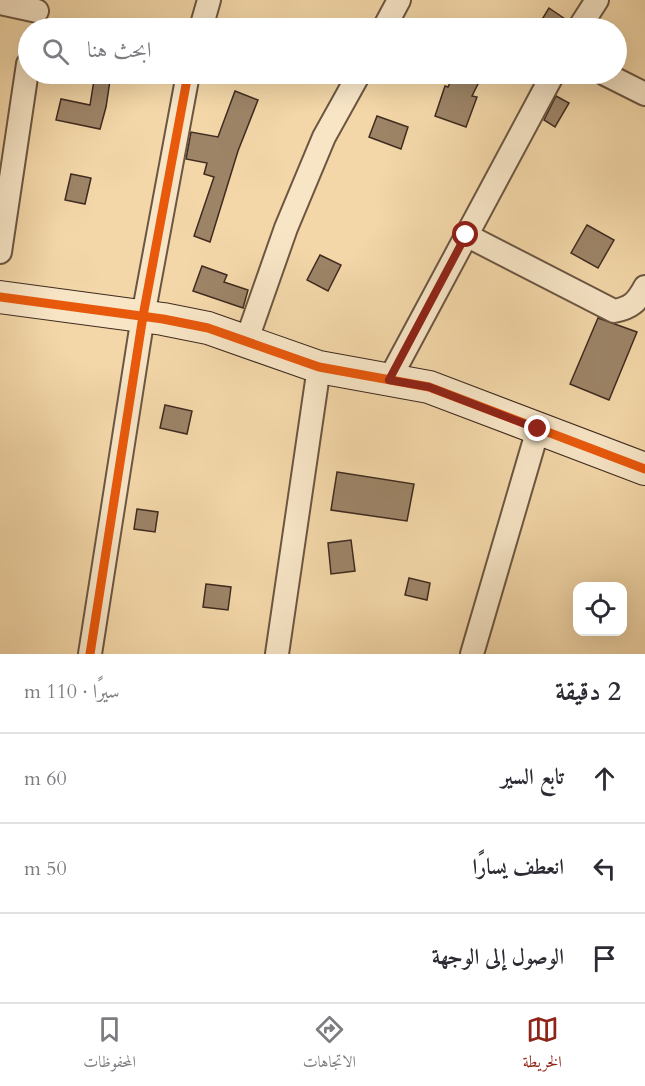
<!DOCTYPE html>
<html lang="ar">
<meta charset="utf-8">
<style>
:root{--surface:#fff;--page:#f7f7f7;--text:#2b2b33;--muted:#7c7c81;--line:#e1e1e2;--accent:#8f2418}
body{margin:0;font-family:Cardo,Amiri,serif;background:var(--page);color:var(--text);direction:rtl}
.controls{position:absolute;right:18px;bottom:18px;display:grid;overflow:hidden;border-radius:12px;box-shadow:0 6px 24px #0002}
.controls button{width:54px;height:54px;display:grid;place-items:center;padding:0;border:0;border-bottom:2px solid var(--line);background:var(--surface);color:var(--text);font:30px sans-serif}
.stop{position:absolute;width:18px;height:18px;margin:-14px;border:4px solid #8f2418;border-radius:50%;background:#fff}
.stop.end{background:#8f2418;border-color:#fff;box-shadow:0 2px 6px #0008}
.list{margin:0;padding:0;list-style:none}
h2{display:flex;justify-content:space-between;align-items:center;height:78px;margin:0;padding:0 24px;font-size:26px}
h2 small{font-size:20px;font-weight:400;color:var(--muted)}
.list li{display:grid;grid-template-columns:39px 1fr auto;gap:18px;align-items:center;box-sizing:border-box;height:90px;padding:0 24px;border-top:2px solid var(--line)}
.list b{display:block;font-size:22px;white-space:nowrap}
.list em{font-size:20px;font-style:normal;color:var(--muted)}
.icon{flex:none;width:33px;height:33px;fill:none;stroke:currentColor;stroke-width:2;stroke-linecap:round;stroke-linejoin:round}
.map{position:relative;flex:none;width:645px;height:654px;overflow:hidden;direction:ltr}
.search{position:absolute;background:var(--surface);box-shadow:0 6px 24px #0002;left:18px;right:18px;top:18px;height:66px;display:flex;align-items:center;gap:15px;box-sizing:border-box;padding:0 21px;border-radius:33px;color:var(--muted);font-size:22px}
.sheet{height:348px;background:var(--surface)}
nav{display:flex;justify-content:space-around;align-items:center;box-sizing:border-box;height:84px;border-top:2px solid var(--line);background:var(--surface);font-size:16px;color:var(--muted)}
nav a{display:grid;justify-items:center;gap:3px}
nav .on{color:var(--accent)}
.map>svg:first-child{display:block}
.building{fill:#9d8467;stroke:#3f2b20;stroke-width:1.5}
.lines{fill:none;stroke-linecap:round;stroke-linejoin:round}
.street-casing{stroke:#6c5642;stroke-width:26}
.secondary-casing{stroke:#3f2b20;stroke-width:34}
.street{stroke:#f7e5c6;stroke-width:22}
.secondary{stroke:#f7e5c6;stroke-width:32}
.cycleway-casing{stroke:#f7e5c6;stroke-width:13}
.cycleway{stroke:#e8590c;stroke-width:9}
.route{stroke:#8f2418;stroke-width:8}
</style>
<div class="map">
<svg width="645" height="654" viewBox="0 0 645 654">
<rect width="100%" height="100%" fill="#f3d7a8"/>
<filter id="stains"><feTurbulence type="fractalNoise" baseFrequency=".00333" numOctaves="4"/><feColorMatrix values="0 0 0 0 .2 0 0 0 0 .09 0 0 0 0 .02 0 0 0 .5 -.17"/></filter>
<radialGradient id="worn" r=".72"><stop offset=".6" stop-color="#630" stop-opacity="0"/><stop offset="1" stop-color="#630" stop-opacity=".3"/></radialGradient>
<!-- building -->
<path class="building" d="M549 8 565 19 559 28H552L541 21Z
M95 74H111L106 107 100 129 56 120 61 99 90 105Z
M454 74H483L472 96 477 97 466 127 435 116 445 86 448 87Z
M235 91 258 100 238 151 210 242 194 236 214 177 204 174 207 163 186 159 191 132 218 137Z
M556 96 569 103 555 127 544 120Z
M377 116 408 127 401 149 369 137Z
M71 174 91 178 85 204 65 200Z
M587 225 614 240 598 268 571 253Z
M320 255 341 265 328 291 307 280Z
M202 266 227 275 224 282 248 290 243 308 193 291Z
M598 318 637 332 609 400 570 384Z
M165 405 192 411 187 434 160 428Z
M337 472 414 484 407 521 331 510Z
M137 509 158 512 155 532 134 529Z
M351 540 355 571 331 574 328 543Z
M409 578 430 583 427 600 405 595Z
M206 584 231 587 228 610 203 607Z"/>
<g class="lines">
<!-- street casing -->
<g class="street-casing">
<path id="street" d="M0 3 37 11
M201 28 209 0
M384 28 399 0
M579 28 597 0
M605 74 645 94
M466 235 614 311C631 308 637 302 645 287
M0 252 28 64
M246 342 286 228 324 137 359 74
M389 380 553 74
M90 654 143 316 188 74
M277 654 319 367
M472 654 538 429"/>
</g>
<!-- secondary casing -->
<g class="secondary-casing">
<path id="secondary" d="M0 297 163 319 208 328 319 367 429 387 645 469"/>
</g>
<!-- street -->
<use href="#street" class="street"/>
<!-- secondary -->
<use href="#secondary" class="secondary"/>
<!-- cycleway casing -->
<g class="cycleway-casing">
<path id="cycleway" d="M0 297 163 319 208 328 319 367 429 387 645 469
M90 654 143 316 188 74"/>
</g>
<!-- cycleway -->
<use href="#cycleway" class="cycleway"/>
</g>
<g class="lines">
<!-- route -->
<path class="route" d="M466 235 389 380 429 387 538 429"/>
</g>
<rect width="100%" height="100%" filter="url(#stains)"/>
<rect width="100%" height="100%" fill="url(#worn)"/>
</svg>
<div class="controls">
<button><svg class="icon" aria-label="locate" viewBox="0 0 24 24"><circle cx="12" cy="12" r="6"/><path d="M12 2v4M12 18v4M2 12h4M18 12h4"/></svg></button>
</div>
<div class="stop" style="left:466px;top:235px"></div>
<div class="stop end" style="left:538px;top:429px"></div>
<div class="search"><svg class="icon" aria-label="search" viewBox="0 0 24 24"><circle cx="10" cy="10" r="6"/><path d="M15 15l6 6"/></svg>ابحث هنا</div>
</div>
<section class="sheet">
<h2>2 دقيقة<small>سيرًا · 110 m</small></h2>
<ul class="list">
<li><svg class="icon" aria-label="ahead" viewBox="0 0 24 24"><path d="M12 20V5M6 11l6-6 6 6"/></svg><div><b>تابع السير</b></div><em>60 m</em></li>
<li><svg class="icon" aria-label="left" viewBox="0 0 24 24"><path d="M17 20v-9H6M10 6l-5 5 5 5"/></svg><div><b>انعطف يسارًا</b></div><em>50 m</em></li>
<li><svg class="icon" aria-label="arrive" viewBox="0 0 24 24"><path d="M6 21V4h12l-3 4 3 4H6"/></svg><div><b>الوصول إلى الوجهة</b></div></li>
</ul>
</section>
<nav>
<a class="on"><svg class="icon" aria-label="map" viewBox="0 0 24 24"><path d="M3 6l6-2 6 2 6-2v14l-6 2-6-2-6 2zM9 4v14M15 6v14"/></svg>الخريطة</a>
<a><svg class="icon" aria-label="directions" viewBox="0 0 24 24"><path d="M12 3l9 9-9 9-9-9zM9 14v-3h6M13 9l2 2-2 2"/></svg>الاتجاهات</a>
<a><svg class="icon" aria-label="saved" viewBox="0 0 24 24"><path d="M7 4h10v16l-5-4-5 4z"/></svg>المحفوظات</a>
</nav>
